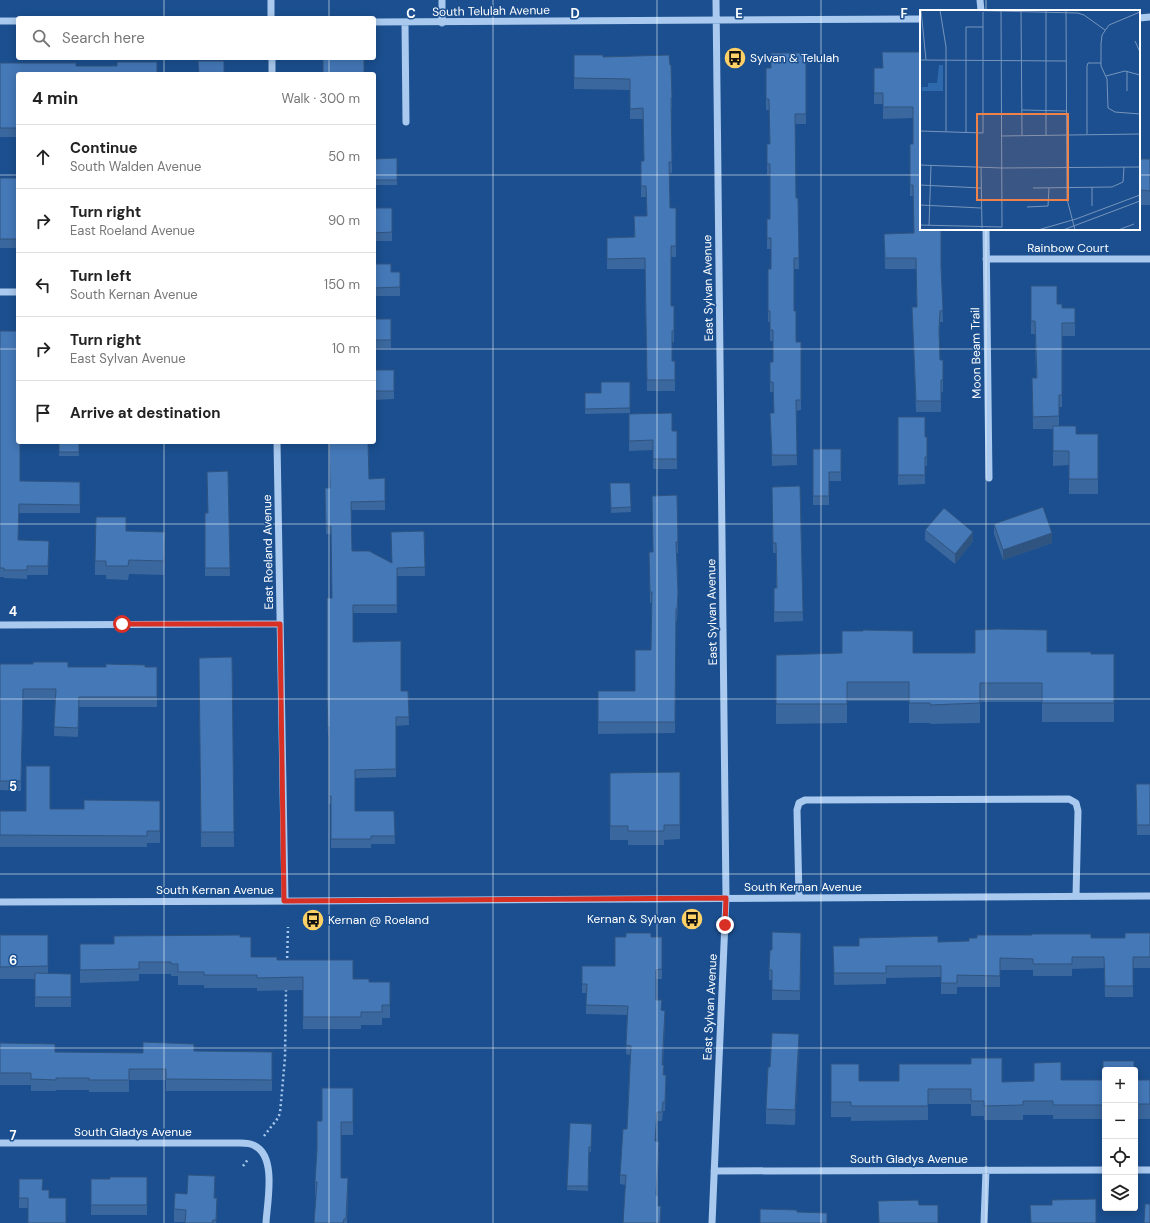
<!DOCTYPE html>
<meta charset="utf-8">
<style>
:root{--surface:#fff;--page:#f2f2f2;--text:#222;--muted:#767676;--line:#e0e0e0}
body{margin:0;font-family:"DM Sans",sans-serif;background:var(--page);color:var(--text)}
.controls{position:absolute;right:12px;bottom:12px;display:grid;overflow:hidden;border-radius:4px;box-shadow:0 2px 10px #0003}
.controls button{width:36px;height:36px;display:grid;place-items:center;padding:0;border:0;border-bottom:1px solid var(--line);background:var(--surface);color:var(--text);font:20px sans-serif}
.stop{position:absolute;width:12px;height:12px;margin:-9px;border:3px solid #d93025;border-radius:50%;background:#fff}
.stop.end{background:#d93025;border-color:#fff;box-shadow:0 1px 4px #0008}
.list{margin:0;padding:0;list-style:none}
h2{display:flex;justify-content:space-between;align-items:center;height:52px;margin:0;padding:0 16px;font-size:17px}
h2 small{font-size:13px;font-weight:400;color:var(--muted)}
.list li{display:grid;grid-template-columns:26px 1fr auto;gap:12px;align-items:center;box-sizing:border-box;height:64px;padding:0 16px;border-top:1px solid var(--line)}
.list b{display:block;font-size:15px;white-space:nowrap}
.list p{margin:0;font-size:13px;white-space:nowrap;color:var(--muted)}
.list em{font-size:13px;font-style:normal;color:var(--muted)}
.icon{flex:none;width:22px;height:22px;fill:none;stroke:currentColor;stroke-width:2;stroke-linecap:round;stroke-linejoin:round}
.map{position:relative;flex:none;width:1150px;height:1223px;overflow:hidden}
.search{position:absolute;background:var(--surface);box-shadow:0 2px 10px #0003;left:16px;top:16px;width:360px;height:44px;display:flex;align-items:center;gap:10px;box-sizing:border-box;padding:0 14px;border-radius:4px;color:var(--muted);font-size:15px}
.panel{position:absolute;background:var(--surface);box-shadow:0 2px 10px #0003;left:16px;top:72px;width:360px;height:372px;border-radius:4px}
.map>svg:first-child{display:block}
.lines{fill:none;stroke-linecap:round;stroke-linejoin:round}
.path{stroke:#a9c9ee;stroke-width:2.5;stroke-dasharray:2 3;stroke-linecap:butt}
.minor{stroke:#a9c9ee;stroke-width:7}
.wall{fill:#3a679d}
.shaded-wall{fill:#305480}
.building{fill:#4478b7;stroke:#305480}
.route{stroke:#d93025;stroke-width:5}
.grid{fill:none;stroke:#fff;stroke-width:1;stroke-opacity:0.55}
.labels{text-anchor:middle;stroke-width:3;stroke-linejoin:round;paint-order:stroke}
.street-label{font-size:12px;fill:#fff;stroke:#1b4f8f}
.poi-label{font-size:12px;fill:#fff;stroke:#1b4f8f;text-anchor:start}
.inset-road{fill:none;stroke:#7695bc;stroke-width:1}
.view{fill:#ee8249;fill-opacity:0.15;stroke:#ee8249;stroke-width:2}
.inset-edge{fill:none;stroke:#fff;stroke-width:2}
.grid-label{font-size:13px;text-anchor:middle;font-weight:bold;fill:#fff;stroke:#1b4f8f;stroke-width:3;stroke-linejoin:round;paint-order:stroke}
</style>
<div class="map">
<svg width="1150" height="1223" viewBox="0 0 1150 1223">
<rect width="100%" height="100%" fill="#1b4f8f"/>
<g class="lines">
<!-- path -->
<path class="path" d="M287 963 288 927
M264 1136 278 1118 280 1113 285 1058 286 988
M243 1166 249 1158"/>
<!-- minor -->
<path class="minor" d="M271 0V18
M442 0V23
M980 0 981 11
M1139 18 1150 17
M0 21H18
M374 22 921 19
M405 23 406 122
M272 58V74
M986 229 989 478
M986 259H1150
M0 292H18
M277 442 285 901
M0 625 280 624
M799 898 797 810 799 803 805 800 1069 799 1076 803 1078 811 1076 896
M0 902 307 901 1150 896
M0 1143H240C245 1143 251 1143 255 1146 277 1157 267 1203 266 1223
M1135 1170H1150
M714 1171 1105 1170
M712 1223 726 898 716 0
M984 1223 986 1170"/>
</g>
<!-- wall -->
<path class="wall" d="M921 52 941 267 943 322H940L939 336 940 360 943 380V392H941V412H916L912 307H917L916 269H885L884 234 914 233 913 196H910V155L913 144V118L883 119V104H874V68H883Z
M806 53V124H795L796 198H798L799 269H794V311L801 400V410L796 411 797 465 772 466 770 413H774L773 392H770V362H773V341H770V322H768V269H771V249H767V219H770V175H767V144H770L769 110H766V68H771Z
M574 55 603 57 670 65 672 98V109H671L672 173H669L670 208H676V257H671V306H674V342H672V361H675V391H647L645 269H607V238L634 237V216H647L646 197H641V161H644L643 119H630V90L574 89Z
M157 62 18 74V137H0V63L76 66H117Z
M397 158V185H374V159Z
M1139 159H1150V205H1140V200H1139Z
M0 178H18V248H0Z
M374 208H392V241H375V264L391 272H400V296H374Z
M1031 286 1062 308H1075V336H1062V407H1059V426L1076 434H1098V494H1069V465L1053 466V429H1033L1032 378H1036L1035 334H1031Z
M374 319H391V348H374Z
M0 331 20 481 80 482V513H19L18 540 49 541 48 575H27V579L4 578V577H0Z
M374 370H394V399L374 400Z
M585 393H601L630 408V413L585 414Z
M629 414 672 431H677V469H653V450L629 451Z
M898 417 925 437H927V466H925V484L898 485Z
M59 442H79V456H59Z
M813 449H841V481H829V505H813Z
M228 471 230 576H205V513H207Z
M385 478V510H351L352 551 392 563 424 531 425 576H397V613H353V642L401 691H408L409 725 396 726V777L355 778V811H394L395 844H371V848H331V804H329V736H328L327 706 332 598 331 534H326L325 496 329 488 369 479Z
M610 483H630L631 512 611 513Z
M800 486 803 621 774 622V588H776V553H773L772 487Z
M677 495 678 553H677L678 604 677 621H676L675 733 598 734V691H635L651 650 652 603H650L649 552H653Z
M994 524 1052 543 1003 560 994 534Z
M925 530 973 541 955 564 925 540Z
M126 531 165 532 164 575 129 574 128 580 106 579V575H95V561Z
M1047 652 1091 654H1114V722H1042V702H980V723L930 724V723H909V701H847V723L776 724V655Z
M232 657 234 847H201L199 658Z
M0 664 68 667H157V707H79L78 737 54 736 55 698 23 699 21 791 0 790Z
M680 772V839L664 840V845H628V840H610V773Z
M1136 784H1150V835H1137Z
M160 801V843H147V847H0V811H26L50 809H84Z
M801 933 800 1000H772V980H769V970L772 950Z
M1150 933V968H1133V997H1105L1104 968 1072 969V976H1033V970H1000V987H957V994H941V977L886 978V984L834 985 833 946H859L938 942 1091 938H1125Z
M0 935H48V974H71V1007H35V979H0Z
M240 937 251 957 277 960 353 979 369 982H390V1018H382V1025H361V1029H303V990L257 991V988H204V985H178V976H171V974H139V981L80 983V944H114Z
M651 937H662V979H656V1000L662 1010 665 1020 663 1065 664 1075 666 1085 665 1111H663L662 1121H657L656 1141 659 1151 657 1195 658 1206 661 1215 625 1185 620 1184V1175L627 1129 630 1055 626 1054 627 1015 586 1014V993H582V966H615Z
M0 1043 55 1052 143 1053 194 1051 272 1052V1091H166V1080H129V1092H89V1090H56V1091H31V1085H0Z
M799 1048 795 1125 766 1124V1109Z
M831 1064 859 1081 1002 1082 1103 1080 1105 1070V1119H1053V1115H1023V1120H984V1116H971V1104H928V1120L851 1121V1117H831Z
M1135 1080H1150V1119H1135Z
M353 1088V1135H341V1178L348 1191 347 1223H314L316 1196H315V1182L322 1121Z
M570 1123 592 1124 591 1152H589L588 1191 567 1190Z
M147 1177V1215H91V1179H110Z
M19 1179H43L28 1208H19Z
M215 1189V1198L217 1211 216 1223H185L186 1222H174V1209L187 1194Z"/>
<!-- shaded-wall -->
<path class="shaded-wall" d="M973 532V541L955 564V554Z
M1052 533V543L1003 560V550Z
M665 1011V1020L662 1074V1065Z
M799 1034V1048L795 1125V1110Z
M657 1112V1121L655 1150V1141Z
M215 1176V1189L214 1210V1198Z
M348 1178V1191L346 1223Z
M217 1198V1211L216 1223Z"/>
<!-- building -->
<path class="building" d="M882 52H921V229H941V267L943 310 940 311 939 330 940 360H943V380H941V401H916L912 307H917L916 258H885L884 234 914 233 913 185H910V144H913V107H883V93H874V68H883Z
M771 53H806V114H795L796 198H798L799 258H794V311H796V342H801V400H796L797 455H772L770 413H774L773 382H770V362H773V330H770V311H768V269H771V238H767V219H770V164H767V144H770L769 99H766V68H771Z
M574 55H603V57L669 55 670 65H671L672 98H671L672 162H669L670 208H676V246H671V306H674V331H672V361H675V380H647L645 258 607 259V238L635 237 634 216H647L646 186H641V161H644L643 108 630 109V79L574 78Z
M323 58H364V74H323Z
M198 61H224V74H199Z
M117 62H157V74H18V128H0V63H76V66H117Z
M397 158V180H374V159Z
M1139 159H1150V191L1140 190V185H1139Z
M0 178H18V239H0Z
M374 208H392V232L374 233 375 264H391V272H400V287L374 288Z
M1031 286H1057V304H1062V308H1075V323H1062V395H1059V416L1033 417 1032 378H1037L1035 321H1031Z
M374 319H391V340H374Z
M0 331H18V442H20V481L80 482V505L19 504 18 540 49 541 48 566H27V570H4V568H0Z
M374 370H394V391H374Z
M601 382H630V408L585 409V393H601Z
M672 413V431H677V459H653V440L629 441V414Z
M898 417H925V437H927V457H925V475H898Z
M1053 426H1076V434H1098V479H1069V451H1053Z
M59 442H79V452H59Z
M329 442H368L369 479 385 478V501L351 502 352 551H369L392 563 391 532 424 531 425 567 397 568V605H353V642L401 641V691H408L409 717H396V769L355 770V811H394L395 836H371V839H331V796H329V727H328L327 698V598H332L331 526H326L325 488H330Z
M813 449H841V472H829V496H813Z
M228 471 230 568H205V513H208L207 472Z
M610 483H630L631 507 611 508Z
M800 486 803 612H774V588H777L776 543H773L772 487Z
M677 495 678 542H676L678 593 677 609H676L675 722H598V691H635V650H651L652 592H650L649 552H653L652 496Z
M1043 507 1052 533 1003 550 994 524Z
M944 508 973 532 955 554 925 530Z
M96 517H126V531L165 532 164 561 129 560 128 566H106V561H95Z
M997 629 1047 630V652H1091V654H1114V703H1042V683H980V703L930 705V703H909V682H847V704H776V655L842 653V631H863V630L913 631V653H975V630Z
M232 657 234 832H201L199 658Z
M33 662H68V667H106V664L145 665V667H157V697H79L78 728 54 727 56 689H23L21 781H0V664H33Z
M26 766H50V809H84V800L160 801V831H147V836L0 835V811H26Z
M680 772V825H664V831H628V826H610V773Z
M1136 784H1150V825H1137Z
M772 932 801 933 800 991 772 990V970H769L770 950H772Z
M626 933H651V937H662V969L656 970V1000H662L661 1010 665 1011 662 1065H664L663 1075H666L665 1102H663L662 1112H657L655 1141 659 1142 656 1195 658 1196V1206H661L660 1223H623L626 1175H620L623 1129H627L631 1046 626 1045 628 1006 586 1005 587 984H582V966H615V937H626Z
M1125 933H1150V957H1133V986H1105L1104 957H1072V964H1033V959L1000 958V976L957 975V983H941V966H886V973H834L833 946H859V938L938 936V942L969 941V938H977V935H1032V934H1091V938H1125Z
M0 935H48V966L0 967Z
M240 935V937H251V957H277V960H353V979H369V982H390V1005H382V1012H361V1017H303V977L257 978V975H204V972H178V964H171V962H139V969L80 970V944H114V936Z
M35 973 71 974V997H35Z
M772 1033 799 1034 795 1110 766 1109 768 1067H770Z
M143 1042 194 1044V1051L272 1052V1080L166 1079V1069H129V1080H89V1078H56V1080L31 1079V1073H0V1043L55 1044V1052L143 1053Z
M971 1058H1002V1082L1034 1081V1063L1061 1062V1080H1103V1061H1134V1070H1105V1105H1053V1101H1023V1105L984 1106V1101H971V1089H928V1106H851V1102H831V1064H859V1081H899V1064H971Z
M1135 1080H1150V1104H1135Z
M322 1088H353V1122H341V1178H348L346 1219H344L343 1223H314L317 1182H315L317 1149V1121H322Z
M570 1123 592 1124 591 1147H589L588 1186H567Z
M188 1175 215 1176 214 1198H217L216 1220H213L212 1223H185L186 1210 174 1209 175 1193 187 1194Z
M110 1177H147V1205H91V1179H110Z
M19 1179H43L42 1190H49V1198H66V1223H28V1198H19Z
M1096 1199V1223H1031L1030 1205H1052V1200Z
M918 1200 919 1205H938V1223H879L878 1201Z
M1145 1204H1150V1223H1144Z
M760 1209 797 1210V1212L827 1213V1223H760Z"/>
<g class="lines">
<!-- route -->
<path class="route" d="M122 624H280L284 901 726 898 725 925"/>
</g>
<!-- grid -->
<path class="grid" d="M164 0V18M329 0V18M493 0V1223M657 0V1223M821 0V1223M986 0V11M164 58V74M329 58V74M0 175H18M374 175H921M1139 175H1150M986 229V1223M0 349H18M374 349H1150M164 442V1223M329 442V1223M0 524H1150M0 699H1150M0 874H1150M0 1048H1150"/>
<!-- icons -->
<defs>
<g id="bus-disc" transform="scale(1.15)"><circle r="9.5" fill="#ffd166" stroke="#1b4f8f"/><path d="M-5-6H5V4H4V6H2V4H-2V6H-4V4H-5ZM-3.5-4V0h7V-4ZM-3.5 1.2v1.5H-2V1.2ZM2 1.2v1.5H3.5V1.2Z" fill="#111"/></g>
</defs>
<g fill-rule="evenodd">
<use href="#bus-disc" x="735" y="58"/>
<use href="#bus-disc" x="692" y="919"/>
<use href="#bus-disc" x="313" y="920"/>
</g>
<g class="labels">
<!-- street labels -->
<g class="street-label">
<text transform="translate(491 11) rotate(-1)" y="4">South Telulah Avenue</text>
<text x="1068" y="252">Rainbow Court</text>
<text transform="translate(708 288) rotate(-91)" y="4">East Sylvan Avenue</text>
<text transform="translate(976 353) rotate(-91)" y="4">Moon Beam Trail</text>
<text transform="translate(268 552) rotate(-91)" y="4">East Roeland Avenue</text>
<text transform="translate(712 612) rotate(-91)" y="4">East Sylvan Avenue</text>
<text x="803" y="891">South Kernan Avenue</text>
<text x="215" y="894">South Kernan Avenue</text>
<text transform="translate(710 1007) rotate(-87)" y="4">East Sylvan Avenue</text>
<text x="133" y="1136">South Gladys Avenue</text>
<text x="909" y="1163">South Gladys Avenue</text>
</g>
<!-- poi labels -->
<g class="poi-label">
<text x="750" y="62">Sylvan &amp; Telulah</text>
<text x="676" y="923" text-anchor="end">Kernan &amp; Sylvan</text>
<text x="328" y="924">Kernan @ Roeland</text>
</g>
</g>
<!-- overview -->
<g transform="translate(920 10)">
<rect width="220" height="220" fill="#1b4f8f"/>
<path d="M19 55H23V81H2V77H8V73H17Z" fill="#2e69ad"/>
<path class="inset-road" d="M1 0 6 50M20 0 26 37V122M37 0 158 3 164 5 185 20M101 0 102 125M126 0V125M146 0 147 189 155 220M220 2 189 15 182 25 181 34V56L187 69 188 98 195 102 220 104M215 31 220 42M0 50 146 51M186 66 205 61 220 65M207 81V61M102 100 147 101M0 121 63 123V2M46 123V17H63M167 124V56L168 53H181M81 126 220 124M0 155 82 158 220 157M61 157 62 218M0 175 61 178M172 177V196M113 178 192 177 203 172 204 157M0 195 61 198M107 197 128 196 129 178M0 215 82 217 81 0M9 216 11 155M118 220 156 209 220 185M143 220 220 191M198 220 214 214"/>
<path class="view" d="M57 104H148V190H57Z"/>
<rect width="220" height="220" class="inset-edge"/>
</g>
<g class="grid-label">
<text x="411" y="18">C</text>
<text x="575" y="18">D</text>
<text x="739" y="18">E</text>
<text x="904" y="18">F</text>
<text x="13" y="616">4</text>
<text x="13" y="791">5</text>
<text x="13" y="965">6</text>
<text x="13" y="1140">7</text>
</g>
</svg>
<div class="controls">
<button>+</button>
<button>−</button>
<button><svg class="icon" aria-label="locate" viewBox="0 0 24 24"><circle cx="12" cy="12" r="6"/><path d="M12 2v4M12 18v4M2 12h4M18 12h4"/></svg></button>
<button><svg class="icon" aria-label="layers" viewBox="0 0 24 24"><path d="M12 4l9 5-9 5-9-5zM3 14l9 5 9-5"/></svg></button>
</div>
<div class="stop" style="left:122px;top:624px"></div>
<div class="stop end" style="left:725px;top:925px"></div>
<div class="search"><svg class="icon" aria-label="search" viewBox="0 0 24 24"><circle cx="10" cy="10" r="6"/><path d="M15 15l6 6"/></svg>Search here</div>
<section class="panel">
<h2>4 min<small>Walk · 300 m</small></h2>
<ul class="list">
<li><svg class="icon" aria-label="ahead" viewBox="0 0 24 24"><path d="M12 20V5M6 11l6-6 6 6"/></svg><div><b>Continue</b><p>South Walden Avenue</p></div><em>50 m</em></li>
<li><svg class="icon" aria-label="right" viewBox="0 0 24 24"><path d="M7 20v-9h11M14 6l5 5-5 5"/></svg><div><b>Turn right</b><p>East Roeland Avenue</p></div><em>90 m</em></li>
<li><svg class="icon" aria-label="left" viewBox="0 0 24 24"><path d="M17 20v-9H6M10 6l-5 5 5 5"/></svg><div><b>Turn left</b><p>South Kernan Avenue</p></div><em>150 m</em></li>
<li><svg class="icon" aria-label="right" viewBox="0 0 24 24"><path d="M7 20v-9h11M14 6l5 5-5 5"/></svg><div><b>Turn right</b><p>East Sylvan Avenue</p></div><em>10 m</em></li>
<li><svg class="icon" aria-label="arrive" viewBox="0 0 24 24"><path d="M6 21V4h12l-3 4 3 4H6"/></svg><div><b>Arrive at destination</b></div></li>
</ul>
</section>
</div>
